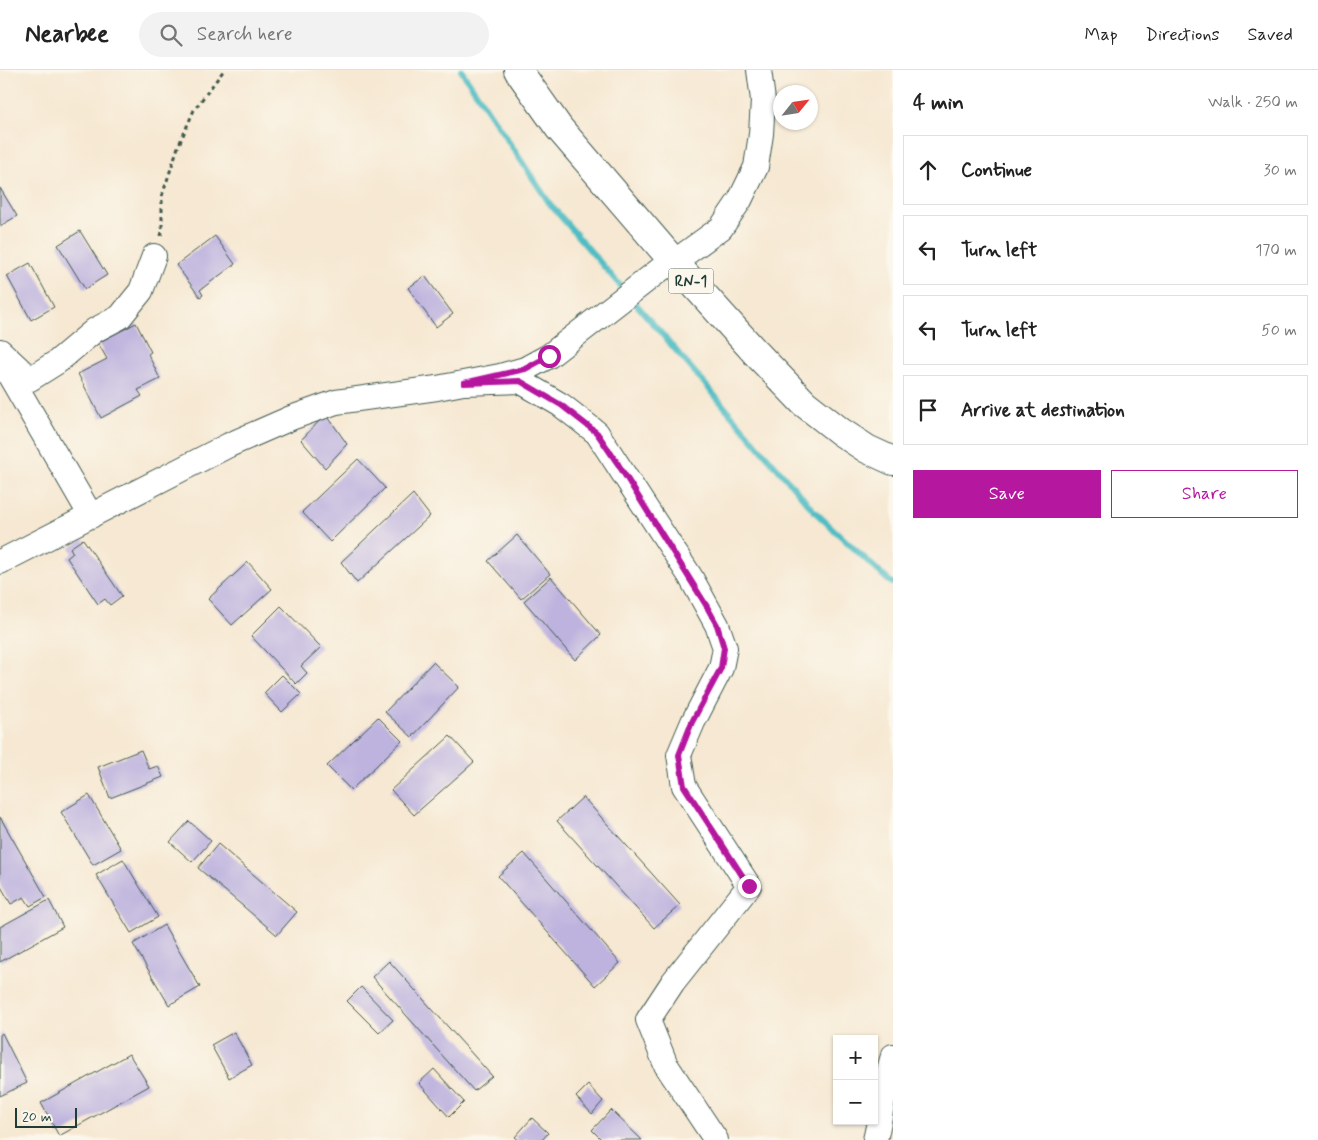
<!DOCTYPE html>
<meta charset="utf-8">
<style>
:root{--surface:#fff;--page:#f2f2f2;--text:#222;--muted:#767676;--line:#e0e0e0;--accent:#b5179e}
body{margin:0;font-family:Mynerve,sans-serif;background:var(--page);color:var(--text)}
.controls{position:absolute;right:15px;bottom:15px;display:grid;overflow:hidden;border-radius:0px;box-shadow:0 1px 4px #0004}
.controls button{width:45px;height:45px;display:grid;place-items:center;padding:0;border:0;border-bottom:1px solid var(--line);background:var(--surface);color:var(--text);font:25px sans-serif}
.compass{position:absolute;left:773px;top:15px;width:45px;height:45px;border-radius:50%;background:var(--surface);box-shadow:0 1px 4px #0004;rotate:60deg}
.scale{position:absolute;left:15px;bottom:12px;width:62px;box-sizing:border-box;padding-left:5px;border:2px solid #1f3d34;border-top:0;font-size:14px;line-height:18px;white-space:nowrap;color:#1f3d34;-webkit-text-stroke:4px #fbf7ec;paint-order:stroke}
.stop{position:absolute;width:15px;height:15px;margin:-11px;border:4px solid #b5179e;border-radius:50%;background:#fff}
.stop.end{background:#b5179e;border-color:#fff;box-shadow:0 1px 5px #0008}
.list{margin:0;padding:0;list-style:none}
h2{display:flex;justify-content:space-between;align-items:center;height:65px;margin:0;padding:0 20px;font-size:21px}
h2 small{font-size:16px;font-weight:400;color:var(--muted)}
.list li{display:grid;grid-template-columns:32px 1fr auto;gap:15px;align-items:center;box-sizing:border-box;height:70px;margin:0 10px 10px;padding:0 10px;border:1px solid var(--line);border-radius:0px}
.list b{display:block;font-size:19px;white-space:nowrap}
.list em{font-size:16px;font-style:normal;color:var(--muted)}
.actions{display:flex;gap:10px;padding:15px 20px}
.actions a{flex:1;padding:11px 0;border:1px solid var(--accent);border-radius:0px;text-align:center;font-size:18px;color:var(--accent)}
.actions .main{background:var(--accent);color:#fff}
.icon{flex:none;width:28px;height:28px;fill:none;stroke:currentColor;stroke-width:2;stroke-linecap:round;stroke-linejoin:round}
.map{position:relative;flex:none;width:893px;height:1070px;overflow:hidden}
header{display:flex;align-items:center;gap:30px;box-sizing:border-box;height:70px;padding:0 25px;background:var(--surface);border-bottom:1px solid var(--line)}
header strong{font-size:24px}
nav{display:flex;gap:28px;margin-inline-start:auto;font-size:18px}
.search{width:350px;height:45px;background:var(--page);display:flex;align-items:center;gap:12px;box-sizing:border-box;padding:0 18px;border-radius:28px;color:var(--muted);font-size:19px}
main{display:flex}
aside{flex:1;background:var(--surface)}
.map>svg:first-child{display:block}
.lines{fill:none;stroke-linecap:round;stroke-linejoin:round}
.stream{stroke:#4fbdc4;stroke-width:6}
.building{fill:#beb3de}
.street-casing{stroke:#3f574c;stroke-width:26}
.highway-casing{stroke:#3f574c;stroke-width:30}
.path{stroke:#3f574c;stroke-width:3;stroke-dasharray:4 4;stroke-linecap:butt}
.street{stroke:#fff;stroke-width:24}
.highway{stroke:#fff;stroke-width:28}
.route{stroke:#b5179e;stroke-width:6}
.labels{text-anchor:middle;stroke-width:4;stroke-linejoin:round;paint-order:stroke}
.shield{fill:#fbf7ec;stroke:#61756b;stroke-width:1}
.shield-label{font-size:15px;font-weight:bold;fill:#1f3d34}
</style>
<header>
<strong>Nearbee</strong>
<div class="search"><svg class="icon" aria-label="search" viewBox="0 0 24 24"><circle cx="10" cy="10" r="6"/><path d="M15 15l6 6"/></svg>Search here</div>
<nav><a>Map</a><a>Directions</a><a>Saved</a></nav>
</header>
<main>
<div class="map">
<svg width="893" height="1070" viewBox="0 0 893 1070">
<rect width="100%" height="100%" fill="#fbf7ec"/>
<filter id="ink" filterUnits="userSpaceOnUse"><feTurbulence type="fractalNoise" baseFrequency=".02" numOctaves="2"/><feDisplacementMap in="SourceGraphic" scale="10" xChannelSelector="R" yChannelSelector="G"/><feConvolveMatrix kernelMatrix="1 2 1 2 8 2 1 2 1" color-interpolation-filters="sRGB"/></filter>
<filter id="wash" filterUnits="userSpaceOnUse"><feTurbulence type="fractalNoise" baseFrequency=".0096" numOctaves="4" result="noise"/><feDisplacementMap in="SourceGraphic" scale="20" xChannelSelector="R" yChannelSelector="G"/><feGaussianBlur stdDeviation="1.12" result="paint"/><feColorMatrix in="noise" values="0 0 0 0 0 0 0 0 0 0 0 0 0 0 0 0 0 1.4 0 .05"/><feComposite in="paint" operator="in"/></filter>
<g filter="url(#wash)">
<rect width="100%" height="100%" fill="#f6e8d2"/>
<g class="lines">
<!-- stream -->
<path class="stream" d="M461 0 550 134 815 442 889 511 893 513"/>
</g>
<g id="blocks">
<!-- building -->
<path class="building" d="M0 118 17 146 0 156Z
M80 161 107 205 85 219 58 175Z
M215 166 235 194 200 220 203 225 200 227 176 195Z
M30 193 54 237 31 250 7 206Z
M425 206 453 244 436 257 408 218Z
M136 253 151 282 148 284 160 309 138 320 142 326 101 348 78 304 107 289 98 273Z
M326 344 347 374 325 398 301 370Z
M358 389 385 418 330 472 302 442Z
M413 424 430 446 357 513 341 492Z
M517 465 550 504 521 529 488 491Z
M83 469 122 526 110 535 105 529 98 534 67 488 73 483 70 478Z
M248 492 272 519 232 555 208 529Z
M551 507 601 565 575 590 524 531Z
M281 536 321 577 301 596 307 603 296 614 251 566Z
M433 592 459 617 412 667 385 642Z
M282 605 301 624 282 642 264 623Z
M378 647 402 671 351 720 327 696Z
M450 666 474 692 414 745 391 720Z
M141 680 149 699 158 696 163 707 110 728 98 697Z
M89 725 121 779 93 795 61 742Z
M583 727 680 835 654 858 557 751Z
M0 747 46 827 30 836 24 827 11 834 0 815Z
M189 751 211 771 192 792 170 772Z
M218 774 297 842 277 865 198 798Z
M524 783 620 893 595 916 498 806Z
M123 789 158 847 131 863 96 805Z
M49 830 63 857 0 892V857Z
M164 855 200 917 169 935 133 874Z
M389 891 492 1006 474 1021 372 907Z
M361 917 393 950 379 963 347 931Z
M234 962 252 995 229 1008 211 975Z
M2 963 27 1013 0 1026V965Z
M129 984 149 1016 59 1066 41 1033Z
M434 999 464 1032 449 1047 419 1013Z
M588 1015 603 1031 592 1044 576 1027Z
M611 1040 642 1070H602L592 1060Z
M532 1048 548 1063 542 1070H519L515 1067Z"/>
</g>
</g>
<g filter="url(#ink)">
<use href="#blocks" fill-opacity="0" stroke="#3f574c" stroke-width="1"/>
<g class="lines">
<!-- street casing -->
<g class="street-casing">
<path id="street" d="M0 281 30 309 57 292 95 260 120 247 141 221 154 186
M3 294 91 446
M464 313 520 311 561 335 597 363 690 506 706 535 717 555 725 578 721 598 693 652 679 685 684 716 749 816 673 912 648 950 666 995 716 1070
M0 492 229 375 291 348 336 332 437 318 500 306 525 299 549 286 661 199 674 192 721 158 740 130 756 97 761 64 763 30 759 0
M875 1070C882 1042 884 1014 893 986"/>
</g>
<!-- highway casing -->
<g class="highway-casing">
<path id="highway" d="M518 0 559 58 674 192 755 282 804 333 841 362 867 379 893 391"/>
</g>
<!-- path -->
<path class="path" d="M161 166 162 162V126L178 77 194 40 224 0"/>
<!-- street -->
<use href="#street" class="street"/>
<!-- highway -->
<use href="#highway" class="highway"/>
</g>
</g>
<g class="lines" filter="url(#ink)">
<!-- route -->
<path class="route" d="M549 286 525 299 464 313 520 311 561 335 597 363 618 394 706 535 717 555 724 578 721 598 692 652 679 685 684 716 749 816"/>
</g>
<g class="labels">
<!-- shield labels -->
<rect class="shield" x="668.5" y="198.5" width="45" height="25" rx="4"/>
<g class="shield-label">
<text x="691" y="216">RN-1</text>
</g>
</g>
</svg>
<div class="controls">
<button>+</button>
<button>−</button>
</div>
<svg class="compass" viewBox="-18 -18 36 36"><path d="M0-13l5 13h-10z" fill="#e53935"/><path d="M0 13l5-13h-10z" fill="#767676"/></svg>
<div class="scale">20 m</div>
<div class="stop" style="left:549px;top:286px"></div>
<div class="stop end" style="left:749px;top:816px"></div>
</div>
<aside>
<h2>4 min<small>Walk · 250 m</small></h2>
<ul class="list">
<li><svg class="icon" aria-label="ahead" viewBox="0 0 24 24"><path d="M12 20V5M6 11l6-6 6 6"/></svg><div><b>Continue</b></div><em>30 m</em></li>
<li><svg class="icon" aria-label="left" viewBox="0 0 24 24"><path d="M17 20v-9H6M10 6l-5 5 5 5"/></svg><div><b>Turn left</b></div><em>170 m</em></li>
<li><svg class="icon" aria-label="left" viewBox="0 0 24 24"><path d="M17 20v-9H6M10 6l-5 5 5 5"/></svg><div><b>Turn left</b></div><em>50 m</em></li>
<li><svg class="icon" aria-label="arrive" viewBox="0 0 24 24"><path d="M6 21V4h12l-3 4 3 4H6"/></svg><div><b>Arrive at destination</b></div></li>
</ul>
<div class="actions"><a class="main">Save</a><a>Share</a></div>
</aside>
</main>
